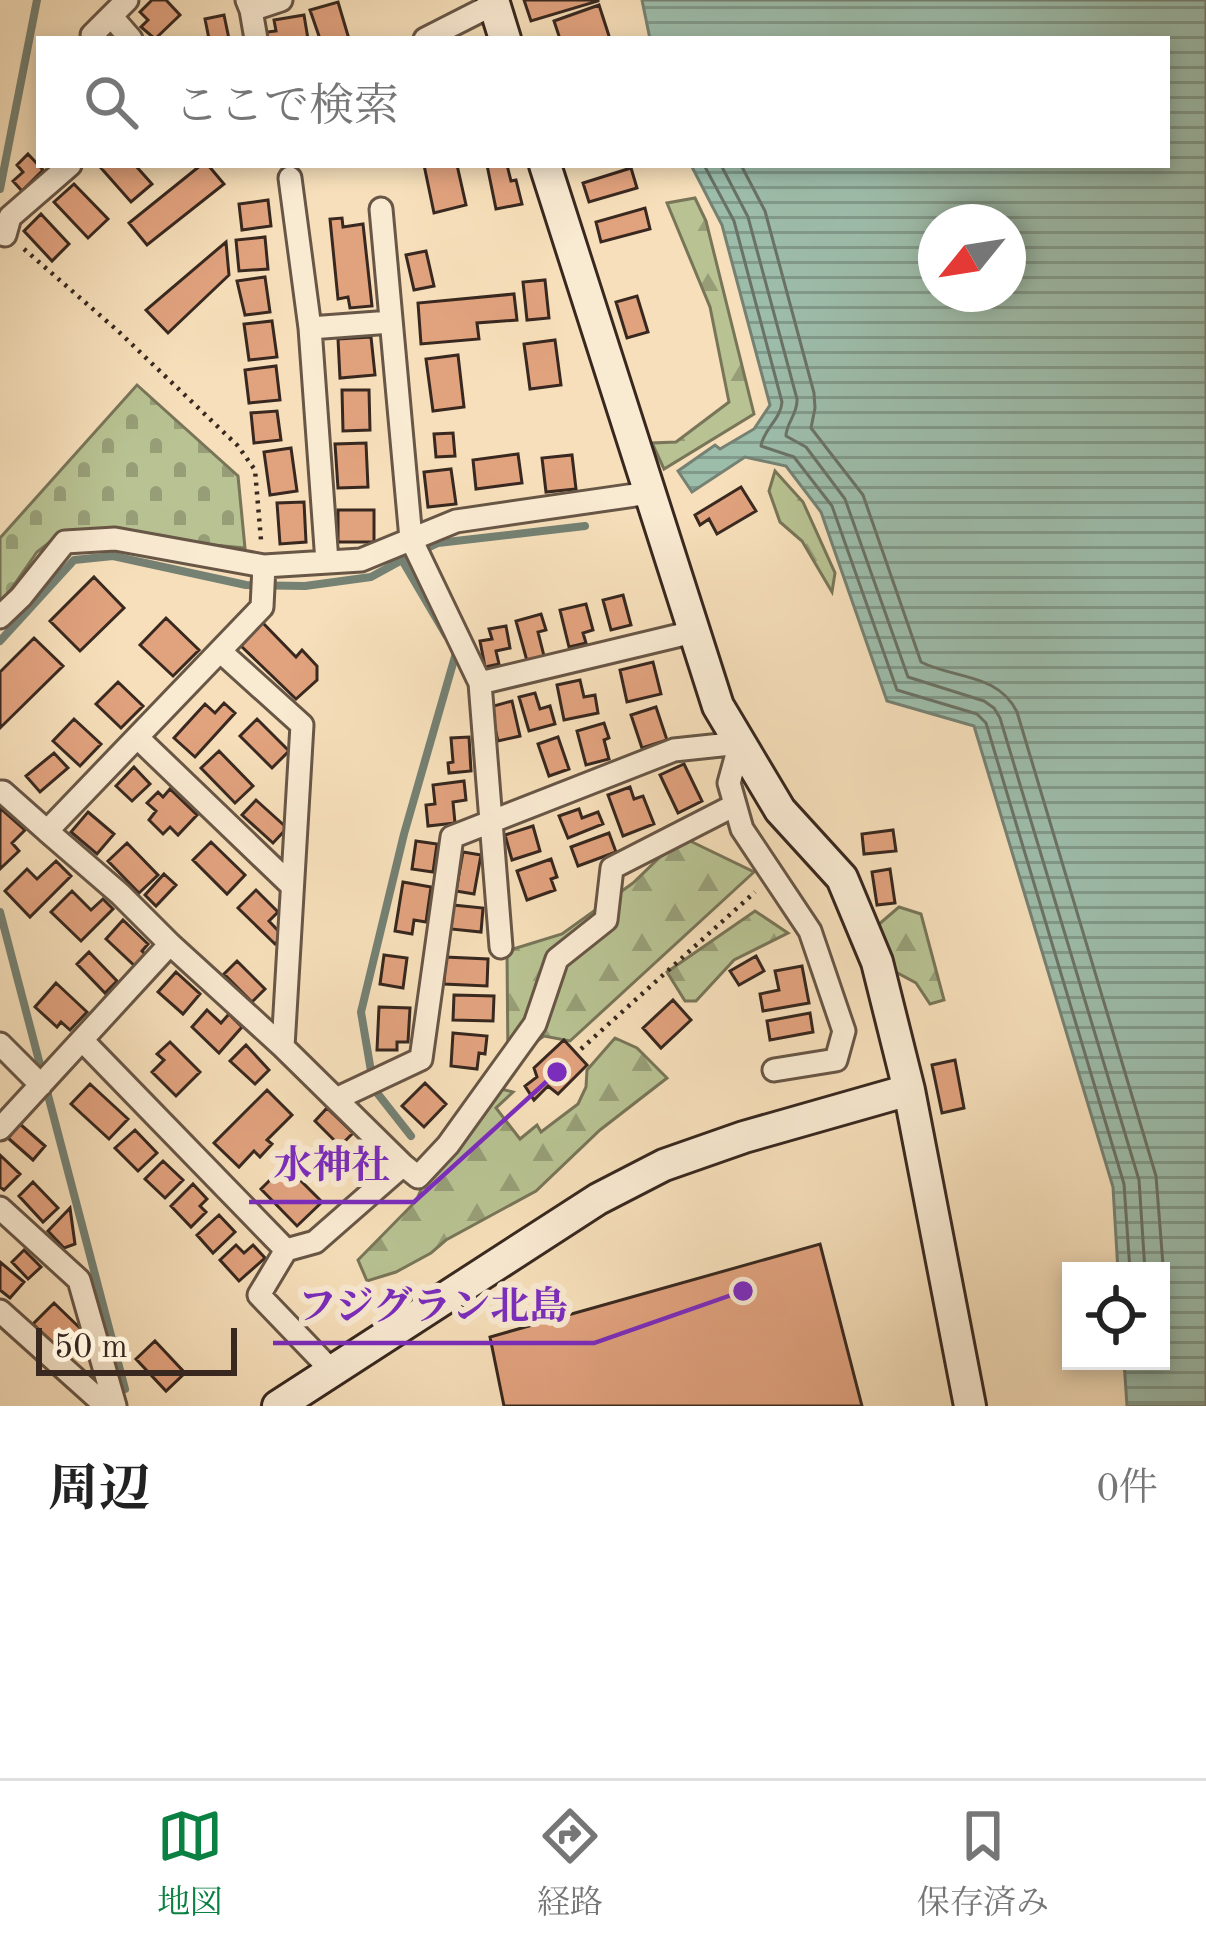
<!DOCTYPE html>
<html lang="ja">
<meta charset="utf-8">
<style>
:root{--surface:#fff;--page:#f2f2f2;--text:#222;--muted:#767676;--line:#e0e0e0;--accent:#0b8043}
body{margin:0;font-family:"Old Standard TT","Noto Serif JP",serif;background:var(--page);color:var(--text)}
.controls{position:absolute;right:36px;bottom:36px;display:grid;overflow:hidden;border-radius:0px;box-shadow:0 6px 18px #0003}
.controls button{width:108px;height:108px;display:grid;place-items:center;padding:0;border:0;border-bottom:3px solid var(--line);background:var(--surface);color:var(--text);font:60px sans-serif}
.compass{position:absolute;left:918px;top:204px;width:108px;height:108px;border-radius:50%;background:var(--surface);box-shadow:0 6px 18px #0003;rotate:240deg}
.scale{position:absolute;left:36px;bottom:30px;width:201px;box-sizing:border-box;padding-left:12px;border:6px solid #38281f;border-top:0;font-size:33px;line-height:42px;white-space:nowrap;color:#38281f;-webkit-text-stroke:9px #f9ead2;paint-order:stroke}
.list{margin:0;padding:0;list-style:none}
h2{display:flex;justify-content:space-between;align-items:center;height:156px;margin:0;padding:0 48px;font-size:51px}
h2 small{font-size:39px;font-weight:400;color:var(--muted)}
.icon{flex:none;width:66px;height:66px;fill:none;stroke:currentColor;stroke-width:2;stroke-linecap:round;stroke-linejoin:round}
.map{position:relative;flex:none;width:1206px;height:1406px;overflow:hidden}
.search{position:absolute;background:var(--surface);box-shadow:0 6px 18px #0003;left:36px;right:36px;top:36px;height:132px;display:flex;align-items:center;gap:30px;box-sizing:border-box;padding:0 42px;border-radius:0px;color:var(--muted);font-size:45px}
.sheet{height:372px;background:var(--surface)}
nav{display:flex;justify-content:space-around;align-items:center;box-sizing:border-box;height:168px;border-top:3px solid var(--line);background:var(--surface);font-size:33px;color:var(--muted)}
nav a{display:grid;justify-items:center;gap:6px}
nav .on{color:var(--accent)}
.map>svg:first-child{display:block}
.forest{fill:url(#forest-firs);stroke:#787558;stroke-width:3}
.cemetery{fill:url(#cemetery-stones);stroke:#787558;stroke-width:3}
.water{fill:url(#water-rules);stroke:#758173;stroke-width:3;fill-rule:evenodd}
.lines{fill:none;stroke-linecap:round;stroke-linejoin:round}
.shore{stroke:#6a7265;stroke-width:3}
.stream{stroke:#758173;stroke-width:8}
.building{fill:#e1a27e;stroke:#38281f;stroke-width:3}
.street-casing{stroke:#685646;stroke-width:27}
.secondary-casing{stroke:#38281f;stroke-width:36}
.path{stroke:#38281f;stroke-width:4.5;stroke-dasharray:3 6;stroke-linecap:butt}
.street{stroke:#f9ead2;stroke-width:21}
.secondary{stroke:#f9ead2;stroke-width:30}
.leader{fill:none;stroke:#7b2cbf;stroke-width:4.5}
.callout-dot{fill:#7b2cbf;stroke:#f9ead2;stroke-width:4.5}
.callout-label{font-size:39px;text-anchor:middle;font-weight:bold;fill:#7b2cbf;stroke:#f9ead2;stroke-width:12;stroke-linejoin:round;paint-order:stroke}
</style>
<div class="map">
<svg width="1206" height="1406" viewBox="0 0 1206 1406">
<defs>
<pattern id="forest-firs" width="22" height="20" patternUnits="userSpaceOnUse" patternTransform="scale(3)"><rect width="22" height="20" fill="#b8c292"/><path d="M5 1l3.5 6h-7zM16 11l3.5 6h-7z" fill="#979e77"/></pattern>
<pattern id="cemetery-stones" width="16" height="16" patternUnits="userSpaceOnUse" patternTransform="scale(3)"><rect width="16" height="16" fill="#b8c292"/><path d="M2 7V4a2 2 0 0 1 4 0v3zM10 15v-3a2 2 0 0 1 4 0v3z" fill="#979e77"/></pattern>
<pattern id="water-rules" width="6" height="5" patternUnits="userSpaceOnUse" patternTransform="scale(3)"><rect width="6" height="5" fill="#9dbdab"/><path d="M0 2.5h6" fill="none" stroke="#819a8b"/></pattern>
</defs>
<rect width="100%" height="100%" fill="#f6dfba"/>
<filter id="stains"><feTurbulence type="fractalNoise" baseFrequency=".00167" numOctaves="4"/><feColorMatrix values="0 0 0 0 .2 0 0 0 0 .09 0 0 0 0 .02 0 0 0 .5 -.17"/></filter>
<radialGradient id="worn" r=".72"><stop offset=".6" stop-color="#630" stop-opacity="0"/><stop offset="1" stop-color="#630" stop-opacity=".3"/></radialGradient>
<!-- forest -->
<path class="forest" d="M695 198 706 221 754 414 664 469 652 443 676 442 729 402 710 307 667 203Z
M775 471 803 502 835 573 832 592 802 541 780 522 769 491Z
M688 840 754 872 570 1041 544 1036 508 1062 507 951 562 934 633 883 660 857Z
M899 907 921 914 944 1000 930 1004 916 983 892 970 878 925Z
M755 911 788 933 734 960 696 1001H685L667 972Z
M615 1038 637 1048 667 1078 600 1130 536 1191 446 1240 431 1253 396 1272 367 1281 358 1260 416 1201 424 1183 452 1155 501 1089 513 1092 496 1108 520 1139 537 1125 541 1132 578 1104 586 1087 587 1070Z"/>
<!-- cemetery -->
<path class="cemetery" d="M137 385 238 476 245 548 64 531 37 552 0 605V538Z"/>
<!-- water -->
<path class="water" d="M642 0H1206V1406H1127L1124 1361H1161V1271H1118L1113 1187 974 726 887 701 821 512 786 466 745 457 692 492 678 471 715 445 720 449 754 429 770 405 722 225 691 165H1167V39H650ZM936 222H1008V294H936Z"/>
<g class="lines">
<!-- shore -->
<path class="shore" d="M704 165 734 221 782 402C781 419 763 430 761 446L794 457 832 506 897 690 977 714 986 723 1124 1184 1130 1271
M721 165 748 217 797 399C798 414 786 423 786 436L806 447 845 499 908 677 984 701 994 708 1000 718 1139 1180 1145 1271
M741 165 765 211 814 393 815 408 811 428 863 495 921 662C954 679 998 673 1017 712L1156 1176 1163 1265 1161 1282"/>
<!-- stream -->
<path class="stream" d="M0 189 37 0
M402 560 438 543 585 526
M0 641 74 560 113 556 246 585 305 586 371 577 402 560 446 635
M0 912 125 1389
M411 1136 374 1089 361 1012 404 834 456 653"/>
</g>
<!-- building -->
<path class="building" d="M152 0H166L180 15 155 39 141 27 148 20 140 12Z
M524 0H598V1L531 21Z
M338 2 349 39H320L310 10Z
M599 5 610 39H560L554 21Z
M224 15 229 39H209L205 19Z
M304 15 308 39H268L267 32 276 31 274 20Z
M28 154 43 170 22 191 13 181 23 172 17 165Z
M105 165H135L152 184 131 202 101 168Z
M201 165H208L224 184 147 245 129 223Z
M424 165H457L466 205 434 213Z
M487 165H507L511 181 516 180 522 204 496 209Z
M631 168 637 188 589 202 583 183Z
M74 184 108 219 88 238 54 202Z
M268 200 271 226 242 230 239 204Z
M645 208 650 229 601 242 596 222Z
M41 214 69 244 52 261 24 231Z
M342 218 343 227 363 224 372 306 350 308 348 297 338 299 330 219Z
M265 237 268 269 239 271 236 240Z
M226 242 229 275 168 333 146 310Z
M426 251 434 286 414 290 406 255Z
M265 277 270 312 245 315 237 281Z
M545 280 549 318 527 320 523 282Z
M514 294 517 320 477 323 479 339 421 344 418 303Z
M637 296 648 332 627 338 616 302Z
M272 321 277 357 249 360 244 324Z
M371 337 375 375 340 378 338 339Z
M555 340 561 385 530 389 524 344Z
M458 355 464 407 433 411 426 359Z
M276 366 280 400 249 403 245 370Z
M342 390H369L370 430 343 431Z
M277 411 281 440 254 443 251 413Z
M453 433 455 456 436 457 434 434Z
M366 443 368 487 338 488 335 444Z
M291 448 297 491 270 495 264 452Z
M518 454 522 483 476 489 473 460Z
M572 455 576 489 546 492 542 458Z
M451 469 456 504 428 507 424 472Z
M741 487 756 511 717 534 709 519 700 525 695 515Z
M304 502 306 542 280 544 277 503Z
M338 510H374V542H338Z
M94 577 124 608 80 651 50 621Z
M623 595 631 625 611 630 603 600Z
M586 604 593 630 583 633 586 643 569 647 560 610Z
M541 614 546 630 538 632 544 656 527 661 516 621Z
M166 618 199 650 173 676 140 645Z
M262 622 296 657 302 650 317 666V680L296 699 241 646Z
M506 626 510 648 496 651 499 664 485 667 480 641 492 639 489 629Z
M34 638 63 666 0 728V672Z
M653 662 661 694 627 702 620 670Z
M580 680 584 697 595 695 598 713 564 720 557 685Z
M118 682 143 706 121 728 96 704Z
M535 693 540 709 550 706 555 724 529 731 519 697Z
M512 701 520 736 498 741 490 707Z
M224 703 235 713 195 757 174 738 205 704 215 713Z
M656 707 667 740 642 748 631 715Z
M74 719 101 744 80 766 53 741Z
M257 719 289 751 272 768 240 736Z
M604 723 609 738 604 740 609 759 586 765 577 731Z
M469 737 471 771 449 773 448 763 453 762 451 738Z
M558 737 569 769 549 776 538 744Z
M219 751 253 786 235 803 201 768Z
M54 753 68 768 40 792 26 776Z
M684 764 702 801 678 813 660 775Z
M134 767 150 784 132 801 116 786Z
M464 781 466 800 453 802 455 823 428 826 426 805 435 804 433 785Z
M630 787 634 799 643 796 654 824 623 836 608 795Z
M170 789 197 815 178 835 170 827 163 834 149 820 156 811 147 803 158 792 163 797Z
M256 800 287 828 273 843 242 815Z
M0 808 25 830 12 843 19 851 0 869Z
M579 809 582 818 598 812 603 824 568 838 559 816Z
M88 812 114 834 97 854 71 832Z
M533 826 540 851 512 860 505 835Z
M893 830 896 851 864 854 862 834Z
M609 833 616 852 578 866 571 847Z
M416 841 437 844 433 872 412 869Z
M211 842 245 875 227 894 193 860Z
M127 843 158 875 139 893 108 861Z
M463 852 481 855 474 894 456 891Z
M551 859 557 877 551 879 555 890 527 900 517 871Z
M56 861 71 876 30 917 5 891 27 869 37 879Z
M890 869 895 903 877 905 872 872Z
M164 874 176 885 156 906 145 895Z
M403 882 431 887 426 922 414 920 412 934 395 931Z
M256 890 278 912 269 921 283 936 275 944 238 908Z
M72 891 91 910 103 899 113 909 81 941 51 912Z
M453 905 483 908 481 932 451 929Z
M123 920 148 944 142 951 147 956 137 968 106 939Z
M89 952 117 981 105 993 77 964Z
M384 955 407 958 403 988 380 984Z
M756 956 764 971 739 985 730 971Z
M445 957 488 959 487 986 444 984Z
M237 961 265 989 252 1002 224 974Z
M802 966 809 1003 763 1011 760 994 779 990 775 971Z
M176 972 200 994 183 1014 158 992Z
M56 983 87 1012 70 1030 61 1022 57 1027 35 1007Z
M454 995 494 996 493 1021 453 1020Z
M673 1000 691 1020 661 1048 643 1028Z
M379 1007 410 1008 408 1042H397V1050H377Z
M207 1010 221 1023 229 1014 242 1027 219 1053 192 1027Z
M810 1013 813 1032 770 1040 767 1021Z
M453 1033 487 1036 485 1054 479 1053 477 1069 451 1066Z
M564 1040 587 1065 558 1094 548 1086 534 1100 525 1086 537 1077 534 1068Z
M170 1042 200 1072 176 1096 152 1072 164 1060 157 1054Z
M246 1045 269 1070 255 1084 230 1061Z
M955 1060 964 1108 942 1113 932 1065Z
M425 1083 446 1104 424 1127 402 1106Z
M90 1084 128 1119 109 1139 71 1104Z
M267 1090 292 1115 267 1140 272 1144 260 1157 254 1151 239 1167 214 1143Z
M327 1108 353 1133 340 1146 315 1121Z
M20 1124 45 1146 33 1160 8 1138Z
M135 1130 157 1153 138 1171 115 1148Z
M0 1155 20 1174 4 1190 0 1187Z
M163 1161 183 1180 165 1198 145 1179Z
M285 1165 322 1202 297 1226 261 1189Z
M33 1182 58 1208 43 1222 19 1196Z
M193 1184 207 1199 200 1206 206 1212 191 1227 171 1206Z
M70 1208 75 1244 64 1248 48 1231Z
M219 1215 235 1232 213 1253 197 1235Z
M820 1244 862 1406H504L490 1337Z
M236 1245 244 1253 253 1245 265 1258 239 1281 220 1260Z
M24 1250 41 1267 28 1279 12 1262Z
M0 1262 24 1282 10 1298 0 1290Z
M54 1303 82 1330 73 1340 80 1347 69 1358 33 1324Z
M155 1341 185 1373 166 1391 136 1359Z"/>
<g class="lines">
<!-- street casing -->
<g class="street-casing">
<path id="street" d="M247 0 251 10 281 0
M251 10 256 39
M111 16 131 39
M92 35 127 0
M425 39 494 4
M290 178 310 328 327 562
M381 209 411 539 480 683
M5 235 10 217 70 165
M310 328 391 322
M0 617 21 597 65 542 115 539 264 566 361 560 456 521 649 493
M220 651 302 725 283 1047
M138 738 292 886
M0 792H3L47 831
M170 944 283 1047 403 1165 315 1242 286 1250 259 1295 332 1371
M501 947 480 683 693 632
M82 1040 286 1250
M0 1044 41 1085
M336 1099 421 1059 452 837 674 750 740 743 729 783 742 829 810 931 844 1031 836 1060 774 1070
M0 1129 170 944 120 894 47 831 262 607 264 566
M403 1165 418 1177 448 1145 535 1024 557 959 606 920 612 868 735 805
M0 1208 79 1280 115 1406
M0 1311 106 1406"/>
</g>
<!-- secondary casing -->
<g class="secondary-casing">
<path id="secondary" d="M493 0 505 39
M545 165 718 706 780 810 842 878 877 962 909 1090 970 1406
M278 1406 598 1199 664 1165 744 1137 909 1090"/>
</g>
<!-- path -->
<path class="path" d="M24 249 118 331 238 446 255 470 261 540
M581 1049 755 892"/>
<!-- street -->
<use href="#street" class="street"/>
<!-- secondary -->
<use href="#secondary" class="secondary"/>
</g>
<!-- callouts -->
<path class="leader" d="M557 1072L414 1202H249M743 1291L594 1343H273"/>
<g class="callout-dot">
<circle cx="557" cy="1072" r="12"/>
<circle cx="743" cy="1291" r="12"/>
</g>
<g class="callout-label">
<text x="332" y="1178">水神社</text>
<text x="433" y="1319">フジグラン北島</text>
</g>
<rect width="100%" height="100%" filter="url(#stains)"/>
<rect width="100%" height="100%" fill="url(#worn)"/>
</svg>
<div class="controls">
<button><svg class="icon" aria-label="locate" viewBox="0 0 24 24"><circle cx="12" cy="12" r="6"/><path d="M12 2v4M12 18v4M2 12h4M18 12h4"/></svg></button>
</div>
<svg class="compass" viewBox="-18 -18 36 36"><path d="M0-13l5 13h-10z" fill="#e53935"/><path d="M0 13l5-13h-10z" fill="#767676"/></svg>
<div class="scale">50 m</div>
<div class="search"><svg class="icon" aria-label="search" viewBox="0 0 24 24"><circle cx="10" cy="10" r="6"/><path d="M15 15l6 6"/></svg>ここで検索</div>
</div>
<section class="sheet">
<h2>周辺<small>0件</small></h2>
<ul class="list">
</ul>
</section>
<nav>
<a class="on"><svg class="icon" aria-label="map" viewBox="0 0 24 24"><path d="M3 6l6-2 6 2 6-2v14l-6 2-6-2-6 2zM9 4v14M15 6v14"/></svg>地図</a>
<a><svg class="icon" aria-label="directions" viewBox="0 0 24 24"><path d="M12 3l9 9-9 9-9-9zM9 14v-3h6M13 9l2 2-2 2"/></svg>経路</a>
<a><svg class="icon" aria-label="saved" viewBox="0 0 24 24"><path d="M7 4h10v16l-5-4-5 4z"/></svg>保存済み</a>
</nav>
